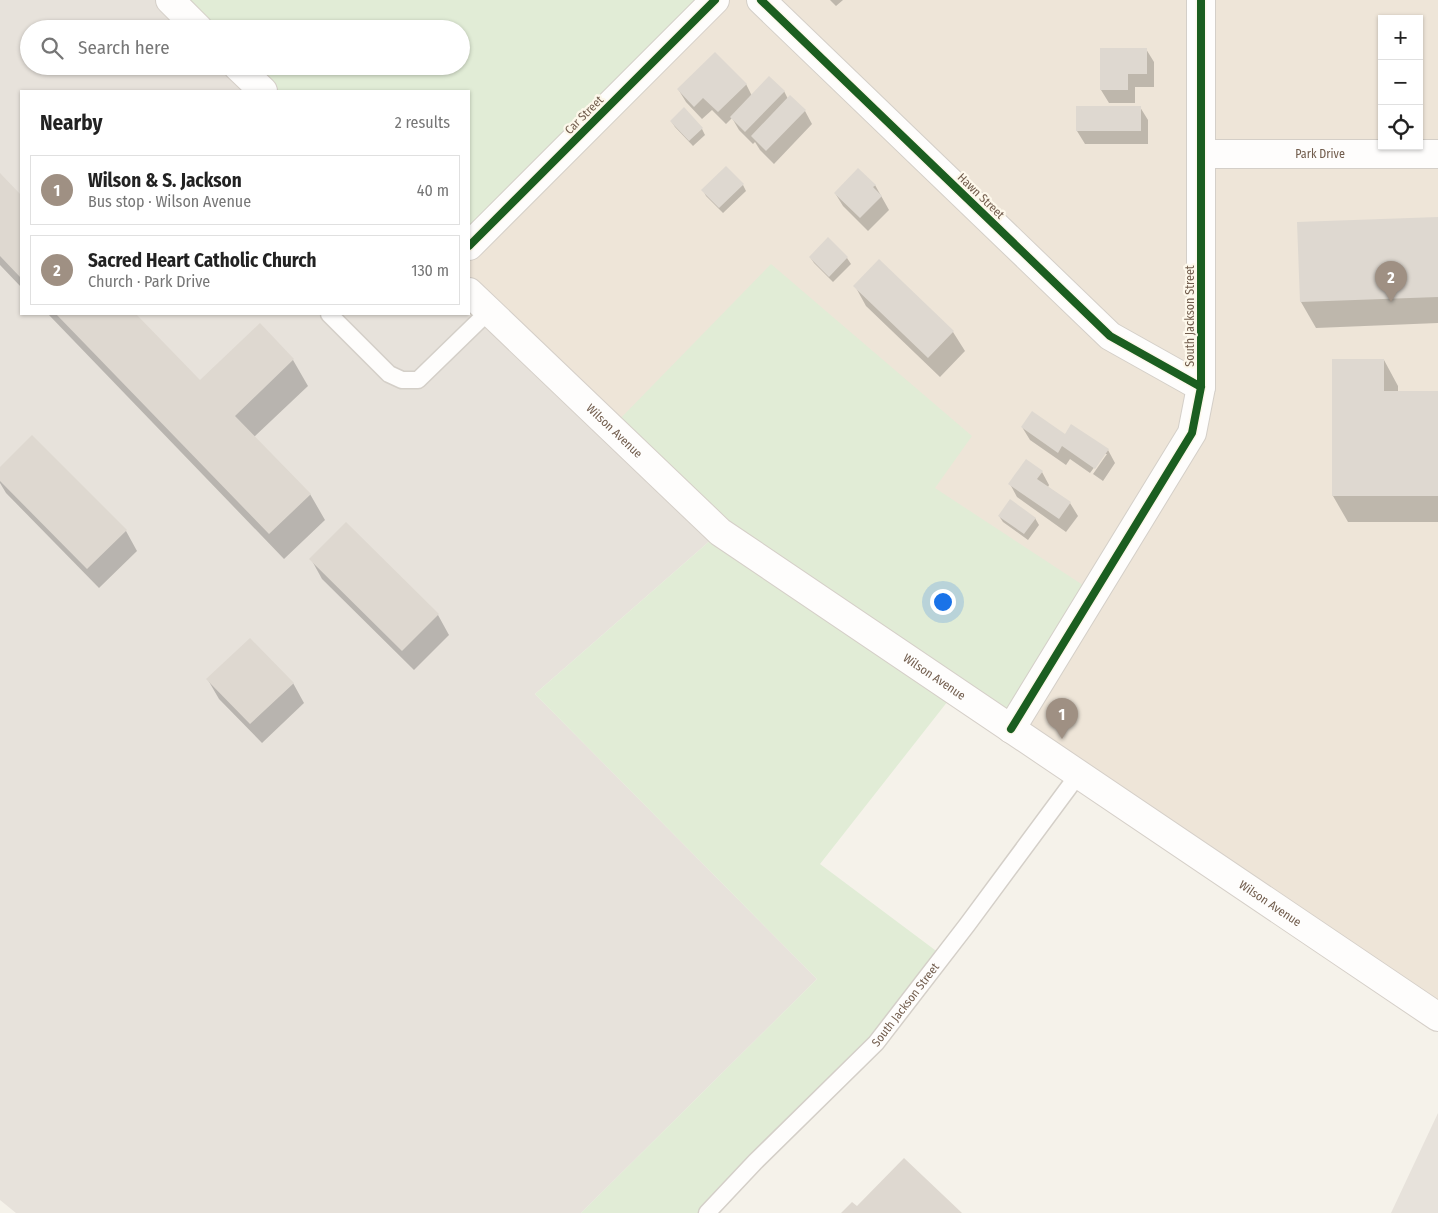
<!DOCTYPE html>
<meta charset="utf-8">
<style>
:root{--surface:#fff;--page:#f6f6f6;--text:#222;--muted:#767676;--line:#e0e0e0;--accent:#9f9083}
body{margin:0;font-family:"Fira Sans Condensed",sans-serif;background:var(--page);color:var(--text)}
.controls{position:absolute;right:15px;top:15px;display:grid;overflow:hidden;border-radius:0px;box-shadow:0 1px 4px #0004}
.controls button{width:45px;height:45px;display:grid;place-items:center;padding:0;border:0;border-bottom:1px solid var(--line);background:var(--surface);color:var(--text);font:25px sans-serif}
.you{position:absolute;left:942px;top:601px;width:18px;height:18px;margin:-12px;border:4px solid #fff;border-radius:50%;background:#1a73e8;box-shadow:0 0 0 8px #1a73e833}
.badge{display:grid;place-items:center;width:32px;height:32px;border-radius:50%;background:var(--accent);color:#fff;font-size:16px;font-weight:700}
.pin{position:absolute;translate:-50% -41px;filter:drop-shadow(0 1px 2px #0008)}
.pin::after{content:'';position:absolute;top:26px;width:18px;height:15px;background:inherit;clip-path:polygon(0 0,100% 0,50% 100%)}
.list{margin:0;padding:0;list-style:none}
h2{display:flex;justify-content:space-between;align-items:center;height:65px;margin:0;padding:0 20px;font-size:21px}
h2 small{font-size:16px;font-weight:400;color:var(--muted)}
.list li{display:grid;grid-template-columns:32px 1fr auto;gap:15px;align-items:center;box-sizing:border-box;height:70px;margin:0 10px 10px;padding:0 10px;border:1px solid var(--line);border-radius:0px}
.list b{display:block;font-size:19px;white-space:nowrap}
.list p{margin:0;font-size:16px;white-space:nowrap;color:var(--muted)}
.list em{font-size:16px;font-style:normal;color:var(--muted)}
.icon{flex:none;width:28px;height:28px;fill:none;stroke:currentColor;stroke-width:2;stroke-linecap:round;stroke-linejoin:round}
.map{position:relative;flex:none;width:1438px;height:1213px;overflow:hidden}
.search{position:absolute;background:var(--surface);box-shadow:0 1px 4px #0004;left:20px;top:20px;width:450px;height:55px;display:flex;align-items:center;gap:12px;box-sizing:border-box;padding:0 18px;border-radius:28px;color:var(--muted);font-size:19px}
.panel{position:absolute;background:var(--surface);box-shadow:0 1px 4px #0004;left:20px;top:90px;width:450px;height:225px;border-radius:0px}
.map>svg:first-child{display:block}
.residential{fill:#eee5d8;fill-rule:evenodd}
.industrial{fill:#e7e2db}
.green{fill:#e1ecd6}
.shadow{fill:#0003}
.building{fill:#ded8d0}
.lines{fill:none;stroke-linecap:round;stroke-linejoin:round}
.lane-casing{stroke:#d4cfc8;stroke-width:19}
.street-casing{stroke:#d4cfc8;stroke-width:30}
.secondary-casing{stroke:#d5cfc8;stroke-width:30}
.lane{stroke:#fefdfc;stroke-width:16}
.street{stroke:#fefdfc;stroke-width:28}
.secondary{stroke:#fefdfc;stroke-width:28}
.cycleway-casing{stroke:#fdf8eb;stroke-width:11}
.cycleway{stroke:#1b5e20;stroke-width:8}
.labels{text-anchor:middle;stroke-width:4.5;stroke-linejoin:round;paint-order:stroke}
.street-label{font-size:12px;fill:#715c4c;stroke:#fdf8eb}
</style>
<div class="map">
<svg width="1438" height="1213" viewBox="0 0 1438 1213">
<rect width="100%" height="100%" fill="#f5f2ea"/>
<!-- residential -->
<path class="residential" d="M170 0H1438V1017L720 532 469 292V91L461 66V29ZM1382 19H1419V146H1382Z"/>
<!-- industrial -->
<path class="industrial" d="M0 0H170L199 29H29V66H237L263 91H21V314H469V292L720 532 535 694 817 979 581 1213H16L0 1200Z
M1438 1113V1213H1391Z"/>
<!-- green -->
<path class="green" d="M170 0H715L469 246V91H263L237 66H461V29H199Z
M771 264 972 436 935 488 1095 593 1011 729 955 692 820 864 943 956 876 1043 707 1213H581L817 979 535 694 720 532 611 428Z"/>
<!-- shadow -->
<path class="shadow" d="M830 0H843L836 6Z
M1146 49 1154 62V87H1135V103H1109L1101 90Z
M746 84 752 96 784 91 788 99 805 111 812 124 774 164 760 150 755 142 753 144 739 130 732 118 726 124 712 110 702 119 686 102 678 89Z
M1140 107 1148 120V144H1085L1077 131Z
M671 121 702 129 705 135 693 146 675 127Z
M0 175 21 197V287L0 265Z
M743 185 746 191 723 213 706 196 703 190Z
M875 185 889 210 868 231 843 206 835 193Z
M1438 219V323L1316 328 1301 302 1298 223Z
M810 257 847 258 851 264 833 282 814 263Z
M879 261 953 332 965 351 940 377 866 306 855 286Z
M48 314H134L200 382 260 325 293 360 308 386 254 437 310 494 325 520 284 559Z
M1384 360 1398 386V392H1438V522H1348L1333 496Z
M1022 427 1065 436 1108 450 1115 463 1103 481 1093 474 1107 454H1104L1090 473 1070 459 1066 465 1030 440Z
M0 468 126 531 137 551 99 588 6 493 0 483Z
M1042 472 1049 485 1048 487 1070 503 1078 516 1066 532 1017 497 1010 484Z
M999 516 1035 518 1039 525 1028 540 1003 522Z
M311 559 438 615 449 635 414 670 322 579Z
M208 680 293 683 304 703 262 743 219 699Z"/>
<!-- building -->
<path class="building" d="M1100 48H1147V74H1128V90H1100Z
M715 52 747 84 718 112 703 98 694 107 677 89Z
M769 76 785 91 745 132 730 117Z
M790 95 806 110 766 151 751 136Z
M1076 106H1141V131H1076Z
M684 107 703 128 689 141 670 121Z
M726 166 744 184 719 208 701 190Z
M858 168 876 185 873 187 882 196 860 218 834 193Z
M0 173 21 195V278L0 256Z
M1438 217V297L1300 302 1297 222Z
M828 237 848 257 829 277 809 257Z
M879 259 954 331 928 358 853 286Z
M56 314H136L200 380 260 323 294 359 235 416 311 494 269 534Z
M1332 359H1384V391H1438V496H1332Z
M1032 411 1065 434 1071 424 1109 449 1095 469 1062 446 1058 453 1021 427Z
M32 435 127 530 87 569 0 481V467Z
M1026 459 1043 471 1037 479 1071 502 1059 519 1008 484Z
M1010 499 1036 518 1024 534 998 516Z
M346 522 439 614 402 651 309 559Z
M250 638 294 683 250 724 206 679Z
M904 1158 962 1213H841L852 1202 857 1206Z"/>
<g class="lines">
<!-- lane casing -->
<g class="lane-casing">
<g id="lane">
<path d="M329 314 389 374 402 380H418L489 311"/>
<path id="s1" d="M707 1213 755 1162 876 1043 967 925 1078 775"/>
</g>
</g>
<!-- street casing -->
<g class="street-casing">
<g id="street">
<path d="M761 0 1110 336 1201 387"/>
<path id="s2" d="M1201 154H1438"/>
<path d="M469 246 715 0"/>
<path d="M1011 729 1192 433 1201 387V0"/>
</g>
</g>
<!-- secondary casing -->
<g class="secondary-casing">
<g id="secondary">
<path d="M170 0 199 29"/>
<path d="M237 66 263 91"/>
<path id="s3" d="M469 292 720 532 1438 1017"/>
</g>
</g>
<!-- lane -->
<use href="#lane" class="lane"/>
<!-- street -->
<use href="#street" class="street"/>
<!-- secondary -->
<use href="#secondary" class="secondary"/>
<!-- cycleway casing -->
<g class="cycleway-casing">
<path id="cycleway" d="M761 0 1110 336 1201 387
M469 246 715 0
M1011 729 1192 433 1201 387V0"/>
</g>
<!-- cycleway -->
<use href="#cycleway" class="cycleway"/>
</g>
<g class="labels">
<!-- street labels -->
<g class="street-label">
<text transform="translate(584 115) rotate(-45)" y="4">Car Street</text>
<text dy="4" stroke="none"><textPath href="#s2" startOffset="119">Park Drive</textPath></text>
<text transform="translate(981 196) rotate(44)" y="4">Hawn Street</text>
<text transform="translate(1190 316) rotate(-90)" y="4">South Jackson Street</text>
<text dy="4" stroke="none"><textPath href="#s3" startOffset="201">Wilson Avenue</textPath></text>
<text dy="4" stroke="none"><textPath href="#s3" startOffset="606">Wilson Avenue</textPath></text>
<text dy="4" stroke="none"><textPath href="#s3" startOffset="1011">Wilson Avenue</textPath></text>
<text dy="4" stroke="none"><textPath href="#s1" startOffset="288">South Jackson Street</textPath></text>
</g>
</g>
</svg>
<div class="controls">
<button>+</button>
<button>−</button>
<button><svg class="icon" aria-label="locate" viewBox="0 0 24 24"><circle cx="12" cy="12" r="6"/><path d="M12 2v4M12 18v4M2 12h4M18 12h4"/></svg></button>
</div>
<div class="you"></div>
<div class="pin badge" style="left:1062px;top:739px">1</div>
<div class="pin badge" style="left:1391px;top:302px">2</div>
<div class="search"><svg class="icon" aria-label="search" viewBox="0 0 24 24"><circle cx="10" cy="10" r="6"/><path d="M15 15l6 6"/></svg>Search here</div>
<section class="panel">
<h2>Nearby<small>2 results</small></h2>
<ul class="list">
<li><span class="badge">1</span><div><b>Wilson &amp; S. Jackson</b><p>Bus stop · Wilson Avenue</p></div><em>40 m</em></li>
<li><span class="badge">2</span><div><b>Sacred Heart Catholic Church</b><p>Church · Park Drive</p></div><em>130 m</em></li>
</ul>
</section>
</div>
